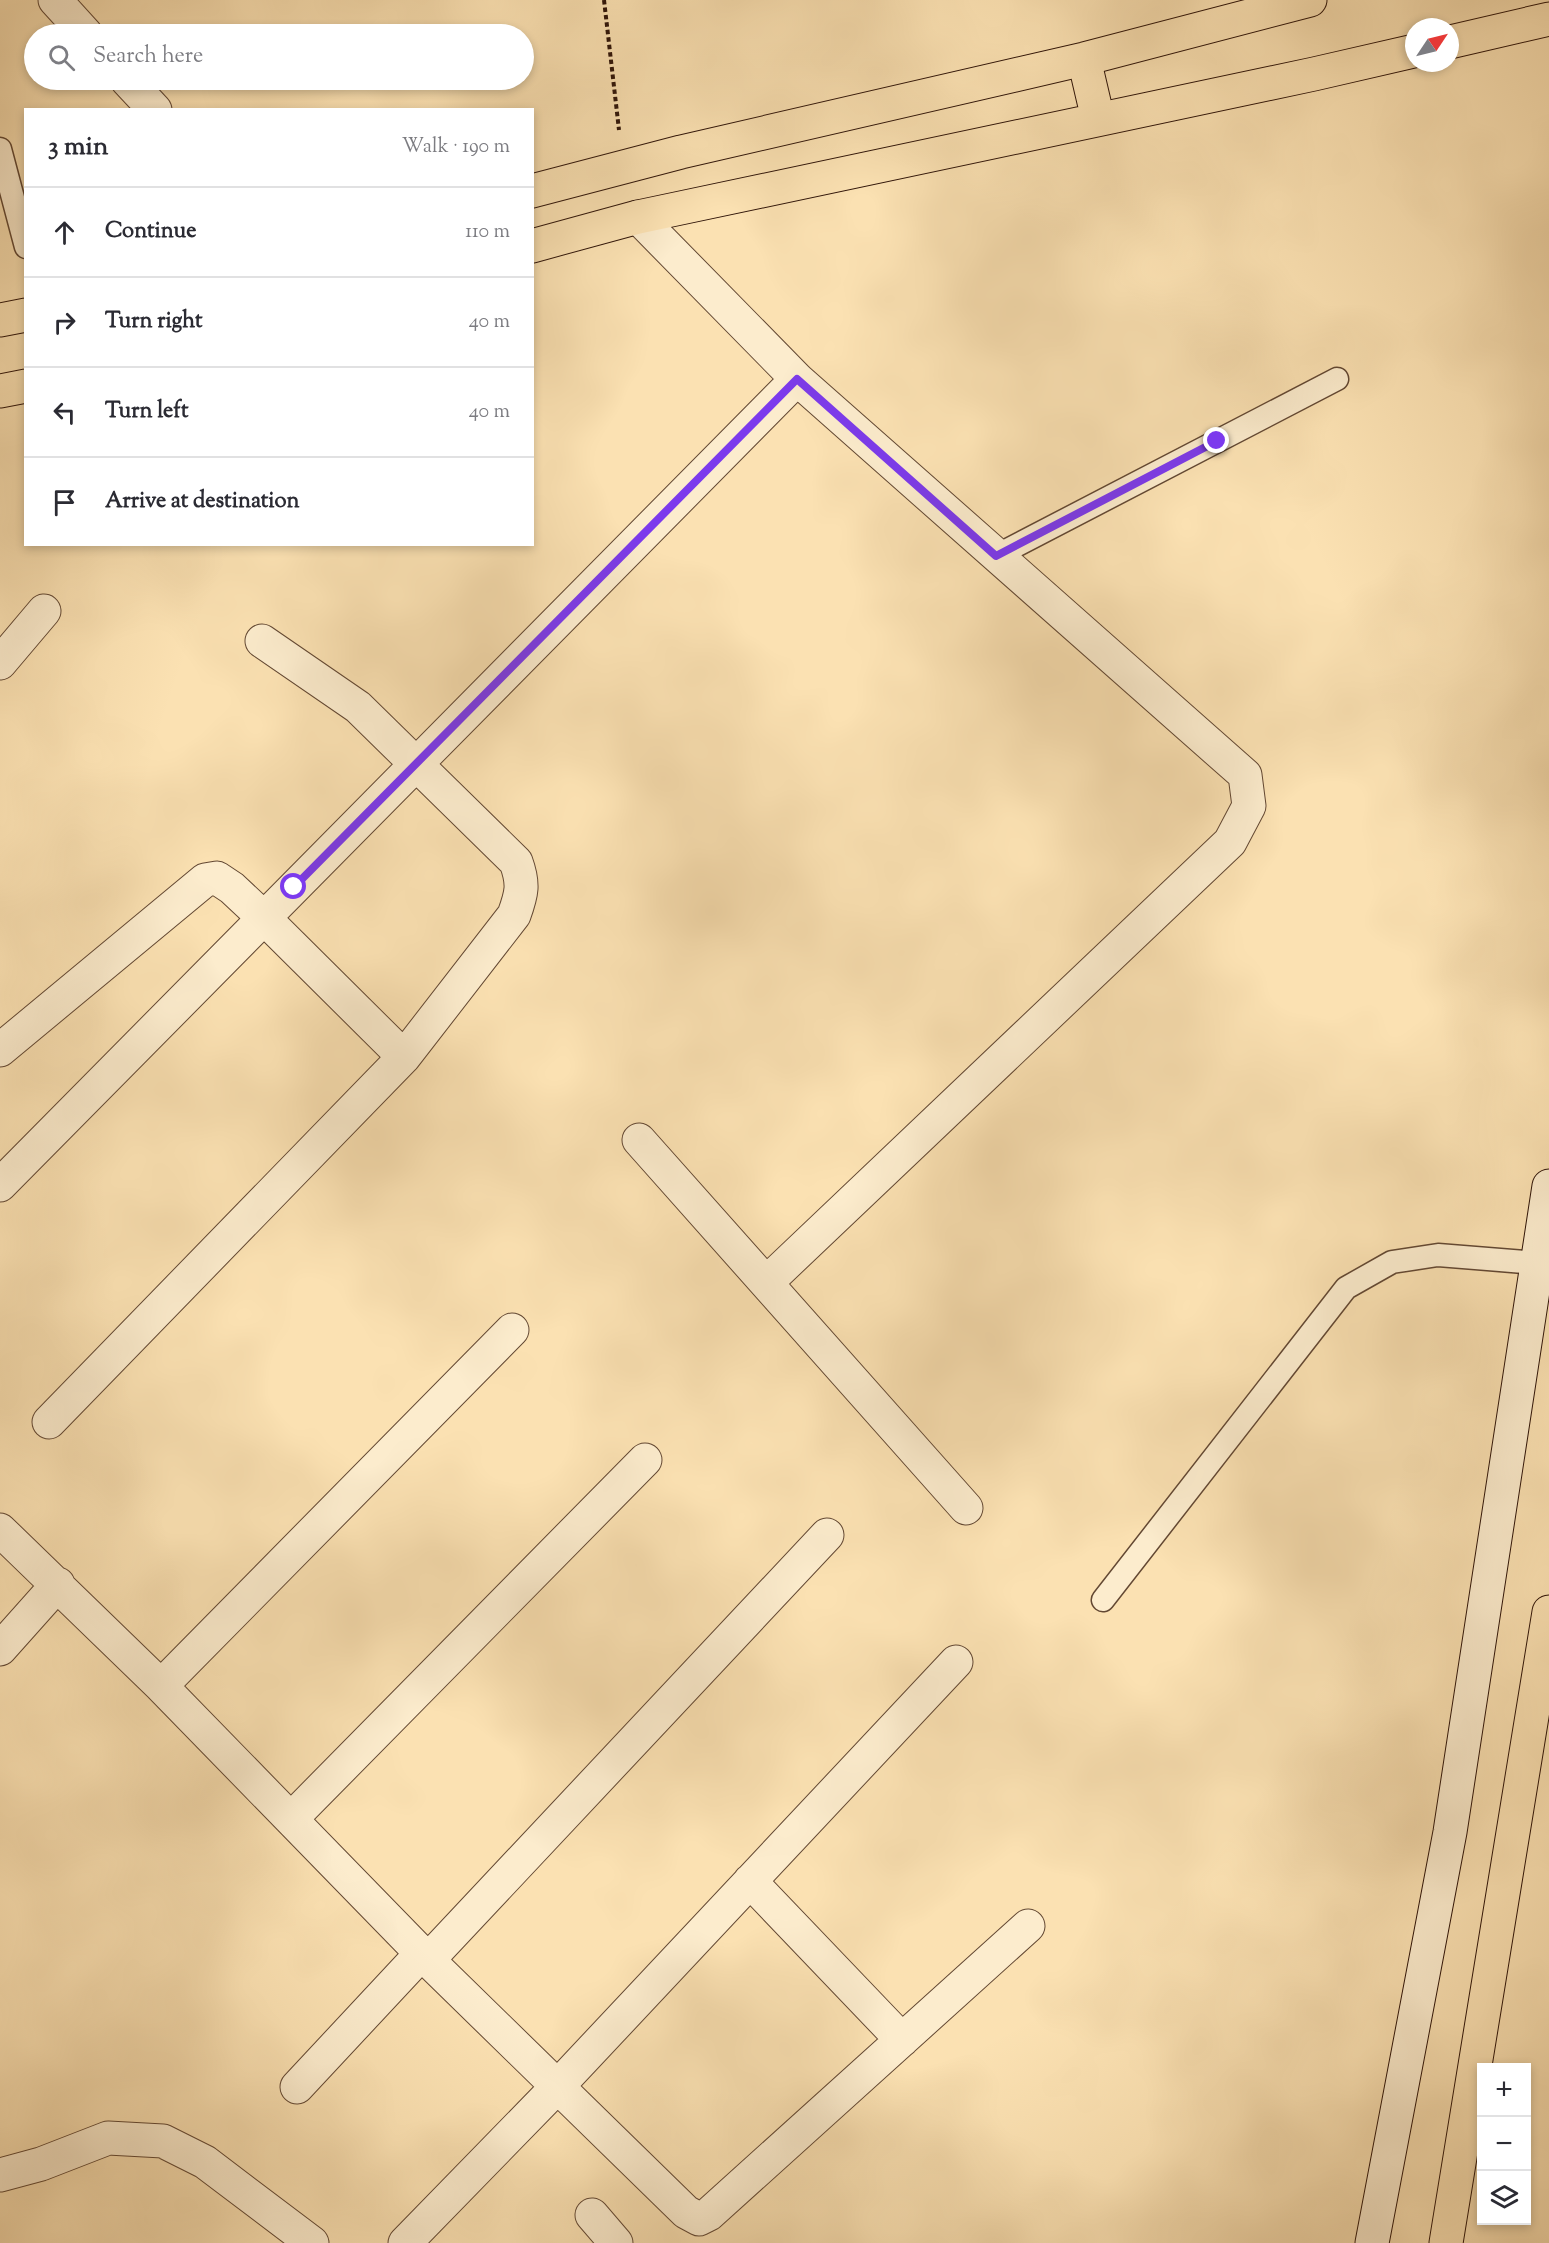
<!DOCTYPE html>
<meta charset="utf-8">
<style>
:root{--surface:#fff;--page:#f2f2f3;--text:#2b2b33;--muted:#7c7c81;--line:#e1e1e2}
body{margin:0;font-family:"Sorts Mill Goudy",serif;background:var(--page);color:var(--text)}
.controls{position:absolute;right:18px;bottom:18px;display:grid;overflow:hidden;border-radius:0px;box-shadow:0 3px 9px #0003}
.controls button{width:54px;height:54px;display:grid;place-items:center;padding:0;border:0;border-bottom:2px solid var(--line);background:var(--surface);color:var(--text);font:30px sans-serif}
.compass{position:absolute;left:1405px;top:18px;width:54px;height:54px;border-radius:50%;background:var(--surface);box-shadow:0 3px 9px #0003;rotate:55deg}
.stop{position:absolute;width:18px;height:18px;margin:-14px;border:4px solid #7c3aed;border-radius:50%;background:#fff}
.stop.end{background:#7c3aed;border-color:#fff;box-shadow:0 2px 6px #0008}
.list{margin:0;padding:0;list-style:none}
h2{display:flex;justify-content:space-between;align-items:center;height:78px;margin:0;padding:0 24px;font-size:26px}
h2 small{font-size:20px;font-weight:400;color:var(--muted)}
.list li{display:grid;grid-template-columns:39px 1fr auto;gap:18px;align-items:center;box-sizing:border-box;height:90px;padding:0 24px;border-top:2px solid var(--line)}
.list b{display:block;font-size:22px;white-space:nowrap}
.list em{font-size:20px;font-style:normal;color:var(--muted)}
.icon{flex:none;width:33px;height:33px;fill:none;stroke:currentColor;stroke-width:2;stroke-linecap:round;stroke-linejoin:round}
.map{position:relative;flex:none;width:1549px;height:2243px;overflow:hidden}
.search{position:absolute;background:var(--surface);box-shadow:0 3px 9px #0003;left:24px;top:24px;width:510px;height:66px;display:flex;align-items:center;gap:15px;box-sizing:border-box;padding:0 21px;border-radius:33px;color:var(--muted);font-size:22px}
.panel{position:absolute;background:var(--surface);box-shadow:0 3px 9px #0003;left:24px;top:108px;width:510px;height:438px;border-radius:0px}
.map>svg:first-child{display:block}
.lines{fill:none;stroke-linecap:round;stroke-linejoin:round}
.lane-casing{stroke:#634833;stroke-width:25}
.street-casing{stroke:#634833;stroke-width:35}
.secondary-casing{stroke:#301509;stroke-width:35}
.primary-casing{stroke:#301509;stroke-width:35}
.highway-casing{stroke:#301509;stroke-width:35}
.path{stroke:#301509;stroke-width:4;stroke-dasharray:4.5 3;stroke-linecap:butt}
.lane{stroke:#fceccd;stroke-width:22}
.street{stroke:#fceccd;stroke-width:33}
.secondary{stroke:#fceccd;stroke-width:33}
.primary{stroke:#fbe1b2;stroke-width:33}
.highway{stroke:#fbe1b2;stroke-width:33}
.route{stroke:#7c3aed;stroke-width:8}
</style>
<div class="map">
<svg width="1549" height="2243" viewBox="0 0 1549 2243">
<rect width="100%" height="100%" fill="#fbe1b2"/>
<filter id="stains"><feTurbulence type="fractalNoise" baseFrequency=".00333" numOctaves="4"/><feColorMatrix values="0 0 0 0 .2 0 0 0 0 .09 0 0 0 0 .02 0 0 0 .5 -.17"/></filter>
<radialGradient id="worn" r=".72"><stop offset=".6" stop-color="#630" stop-opacity="0"/><stop offset="1" stop-color="#630" stop-opacity=".3"/></radialGradient>
<g class="lines">
<!-- lane casing -->
<g class="lane-casing">
<path id="lane" d="M0 149 26 247
M996 556 1337 379
M1103 1600 1346 1288 1392 1262 1438 1255 1537 1263"/>
</g>
<!-- street casing -->
<g class="street-casing">
<path id="street" d="M55 0 86 34
M127 80 155 110
M638 217 797 379 1245 775 1249 806 1230 842 766 1283
M0 663 44 611
M0 1050 205 880 217 878 232 888 264 918 404 1057
M639 1140 966 1508
M0 1185 797 379
M49 1422 404 1057 514 915C522 893 524 884 516 862L358 707 262 641
M0 1530 161 1686 428 1960 686 2212 699 2219 709 2214 1028 1926
M0 1649 58 1584
M161 1686 512 1330
M292 1818 645 1460
M750 1881 902 2040
M428 1960 827 1535
M297 2087 422 1953
M0 2175 41 2164 108 2138 163 2141 205 2162 312 2243
M592 2215 616 2243
M405 2243 557 2087 956 1662"/>
</g>
<!-- secondary casing -->
<g class="secondary-casing">
<path id="secondary" d="M1372 2243 1450 1832 1549 1186"/>
</g>
<!-- primary casing -->
<g class="primary-casing">
<path id="primary" d="M1450 42 1549 19
M1084 59 1098 119
M532 191 681 152 1084 59 1310 0
M532 246 638 217 1314 74 1414 51
M0 320 26 315
M0 391 26 386"/>
</g>
<!-- highway casing -->
<g class="highway-casing">
<path id="highway" d="M1446 2243 1549 1612"/>
</g>
<!-- path -->
<path class="path" d="M604 0 619 130"/>
<!-- lane -->
<use href="#lane" class="lane"/>
<!-- street -->
<use href="#street" class="street"/>
<!-- secondary -->
<use href="#secondary" class="secondary"/>
<!-- primary -->
<use href="#primary" class="primary"/>
<!-- highway -->
<use href="#highway" class="highway"/>
</g>
<g class="lines">
<!-- route -->
<path class="route" d="M294 887 797 379 996 556 1217 441"/>
</g>
<rect width="100%" height="100%" filter="url(#stains)"/>
<rect width="100%" height="100%" fill="url(#worn)"/>
</svg>
<div class="controls">
<button>+</button>
<button>−</button>
<button><svg class="icon" aria-label="layers" viewBox="0 0 24 24"><path d="M12 4l9 5-9 5-9-5zM3 14l9 5 9-5"/></svg></button>
</div>
<svg class="compass" viewBox="-18 -18 36 36"><path d="M0-13l5 13h-10z" fill="#e53935"/><path d="M0 13l5-13h-10z" fill="#7c7c81"/></svg>
<div class="stop" style="left:294px;top:887px"></div>
<div class="stop end" style="left:1217px;top:441px"></div>
<div class="search"><svg class="icon" aria-label="search" viewBox="0 0 24 24"><circle cx="10" cy="10" r="6"/><path d="M15 15l6 6"/></svg>Search here</div>
<section class="panel">
<h2>3 min<small>Walk · 190 m</small></h2>
<ul class="list">
<li><svg class="icon" aria-label="ahead" viewBox="0 0 24 24"><path d="M12 20V5M6 11l6-6 6 6"/></svg><div><b>Continue</b></div><em>110 m</em></li>
<li><svg class="icon" aria-label="right" viewBox="0 0 24 24"><path d="M7 20v-9h11M14 6l5 5-5 5"/></svg><div><b>Turn right</b></div><em>40 m</em></li>
<li><svg class="icon" aria-label="left" viewBox="0 0 24 24"><path d="M17 20v-9H6M10 6l-5 5 5 5"/></svg><div><b>Turn left</b></div><em>40 m</em></li>
<li><svg class="icon" aria-label="arrive" viewBox="0 0 24 24"><path d="M6 21V4h12l-3 4 3 4H6"/></svg><div><b>Arrive at destination</b></div></li>
</ul>
</section>
</div>
